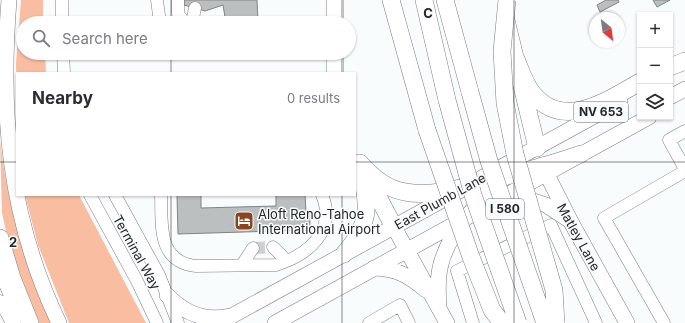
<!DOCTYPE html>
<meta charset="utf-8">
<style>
:root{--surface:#fff;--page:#f7f7f7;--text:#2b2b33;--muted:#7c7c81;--line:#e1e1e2}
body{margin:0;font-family:Inter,sans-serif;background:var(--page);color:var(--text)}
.controls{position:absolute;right:12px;top:12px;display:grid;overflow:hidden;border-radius:0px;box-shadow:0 1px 3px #0004}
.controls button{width:36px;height:36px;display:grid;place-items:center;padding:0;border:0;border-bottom:1px solid var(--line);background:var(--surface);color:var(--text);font:20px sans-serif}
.compass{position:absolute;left:589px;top:12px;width:36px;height:36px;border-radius:50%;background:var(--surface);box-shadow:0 1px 3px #0004;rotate:151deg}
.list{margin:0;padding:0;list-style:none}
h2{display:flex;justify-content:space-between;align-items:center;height:52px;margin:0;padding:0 16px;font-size:17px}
h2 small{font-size:13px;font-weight:400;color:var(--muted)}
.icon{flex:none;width:22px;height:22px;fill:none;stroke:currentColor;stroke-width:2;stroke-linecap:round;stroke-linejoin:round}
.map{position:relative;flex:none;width:685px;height:323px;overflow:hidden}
.search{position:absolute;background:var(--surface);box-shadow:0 1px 3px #0004;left:16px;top:16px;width:340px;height:44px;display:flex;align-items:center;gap:10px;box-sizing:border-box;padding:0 14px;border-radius:22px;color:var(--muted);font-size:15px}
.panel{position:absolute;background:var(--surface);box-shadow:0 1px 3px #0004;left:16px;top:72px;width:340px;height:124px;border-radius:0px}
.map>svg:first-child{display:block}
.green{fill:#f9bea1}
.building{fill:#bcbfc0;stroke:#818486}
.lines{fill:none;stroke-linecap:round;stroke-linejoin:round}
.minor-tunnel{stroke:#ced1d2;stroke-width:12;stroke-dasharray:12 6;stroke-linecap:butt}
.minor-casing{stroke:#7a7d7f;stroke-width:13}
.major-casing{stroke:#7a7d7f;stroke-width:16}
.highway-casing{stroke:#7a7d7f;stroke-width:18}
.minor{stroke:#fff;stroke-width:12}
.major{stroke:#fff;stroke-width:15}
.highway{stroke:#fff;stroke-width:17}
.highway-bridge-casing{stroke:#7a7d7f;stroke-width:18;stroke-linecap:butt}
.highway-bridge{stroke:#fff;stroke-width:17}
.grid{fill:none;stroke:#242526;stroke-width:1;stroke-opacity:0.55}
.labels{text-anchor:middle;stroke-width:3;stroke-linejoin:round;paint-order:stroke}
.shield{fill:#f8fcfd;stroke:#646666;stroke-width:1}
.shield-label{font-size:12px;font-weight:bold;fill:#242526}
.street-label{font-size:13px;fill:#242526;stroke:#f8fcfd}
.poi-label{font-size:13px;fill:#242526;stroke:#f8fcfd;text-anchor:start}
.grid-label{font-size:13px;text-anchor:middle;font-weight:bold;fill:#242526;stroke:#f8fcfd;stroke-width:3;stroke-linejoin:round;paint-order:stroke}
</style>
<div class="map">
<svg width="685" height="323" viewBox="0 0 685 323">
<rect width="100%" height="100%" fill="#f8fcfd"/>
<!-- green -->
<path class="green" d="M21 0H43V23H23V53H45L46 73H17V141L16 62Z
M0 139C7 206 26 262 52 323H37L11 254 2 213Z
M25 195H79L146 323H69L38 245Z"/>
<!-- building -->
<path class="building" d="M184 0H257L258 21H255V23H226L223 5 205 11 184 5Z
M606 0H618L619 2 600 12 597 5Z
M653 0H670L657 7Z
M231 53H251V57H231Z
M177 195H201V208L276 206V195H305L306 212H310V230L178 234Z"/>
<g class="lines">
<!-- minor-tunnel -->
<path class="minor-tunnel" d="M253 248 273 247"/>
<!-- minor casing -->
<g class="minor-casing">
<path id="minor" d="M157 0 160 23
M178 0V14L185 23
M62 23V0
M192 23 195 8
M63 53 64 73
M685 131 669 140 685 169
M90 195 137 281 157 323
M115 195 159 275 178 323
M161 195C162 225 157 262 196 266L276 265C308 255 337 231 322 195
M273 247 287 261
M242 265 253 248
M0 272 19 317
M0 301 12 323
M369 323 400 305 409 323
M473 323 457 271 551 225 596 323
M664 323 604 218 685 171"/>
</g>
<!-- major casing -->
<g class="major-casing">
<path id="major" d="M9 0C0 114 9 219 59 323
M670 97 685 89
M542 165 571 222 627 323
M483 177 620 102
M519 196 546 205 569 220
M394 227 447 323
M374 268C398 269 407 275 426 290
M167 295C184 313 205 322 230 316
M439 307C438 293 437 278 441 264 450 229 480 201 505 177
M219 323 459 191
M275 323 649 117"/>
</g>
<!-- highway casing -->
<g class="highway-casing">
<path id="highway" d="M335 0V23
M391 0 427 130
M424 0 447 100
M445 0 470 92
M506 20 537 148
M335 53V73
M516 59C521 71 525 85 534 95 565 131 609 99 640 82
M670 67 685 61
M360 163C372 177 387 189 405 192 433 197 460 188 487 181 519 173 550 165 581 154
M367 176 394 227
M0 238 12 278 30 323
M344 254C374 220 367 205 360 163"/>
</g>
<!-- minor -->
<use href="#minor" class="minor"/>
<!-- major -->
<use href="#major" class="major"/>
<!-- highway -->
<use href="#highway" class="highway"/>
<!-- highway-bridge casing -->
<g class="highway-bridge-casing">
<path id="highway-bridge" d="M507 0 502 51 505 103 515 154 554 290 556 323
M470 92 489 161 545 323
M447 100 473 195 518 323
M427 130 471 257 492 310 502 323"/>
</g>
<!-- highway-bridge -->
<use href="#highway-bridge" class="highway-bridge"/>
</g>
<!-- grid -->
<path class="grid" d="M171 0V23M342 0V23M514 0V323M171 53V73M342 53V73M0 162H17M355 162H685M171 195V323M342 195V323"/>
<!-- icons -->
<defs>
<g id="hotel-square" transform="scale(1)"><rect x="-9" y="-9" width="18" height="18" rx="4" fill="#8a441e" stroke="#f8fcfd"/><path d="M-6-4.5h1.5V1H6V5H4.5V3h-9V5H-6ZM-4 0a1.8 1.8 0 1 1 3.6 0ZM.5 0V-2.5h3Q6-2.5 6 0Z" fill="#fff"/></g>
</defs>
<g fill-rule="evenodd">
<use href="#hotel-square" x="244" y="221"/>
</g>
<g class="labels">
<!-- shield labels -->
<g class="shield">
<rect x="574" y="102" width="54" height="20" rx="3"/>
<rect x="486" y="199" width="38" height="20" rx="3"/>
</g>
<g class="shield-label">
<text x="601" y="116">NV 653</text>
<text x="505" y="213">I 580</text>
</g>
<!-- street labels -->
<g class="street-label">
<text transform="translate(440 201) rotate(-29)" y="5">East Plumb Lane</text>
<text transform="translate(579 237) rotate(61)" y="5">Matley Lane</text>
<text transform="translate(137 252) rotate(61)" y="5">Terminal Way</text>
</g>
<!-- poi labels -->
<g class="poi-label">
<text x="258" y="219">Aloft Reno-Tahoe<tspan x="258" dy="15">International Airport</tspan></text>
</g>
</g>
<g class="grid-label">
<text x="428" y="18">C</text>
<text x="13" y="247">2</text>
</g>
</svg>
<div class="controls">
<button>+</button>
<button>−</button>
<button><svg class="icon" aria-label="layers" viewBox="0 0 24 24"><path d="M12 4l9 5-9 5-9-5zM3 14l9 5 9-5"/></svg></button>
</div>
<svg class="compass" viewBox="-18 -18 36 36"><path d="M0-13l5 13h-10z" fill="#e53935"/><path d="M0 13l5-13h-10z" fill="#7c7c81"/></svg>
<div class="search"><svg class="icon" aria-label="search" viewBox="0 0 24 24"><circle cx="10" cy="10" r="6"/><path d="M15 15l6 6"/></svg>Search here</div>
<section class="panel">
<h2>Nearby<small>0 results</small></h2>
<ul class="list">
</ul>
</section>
</div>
